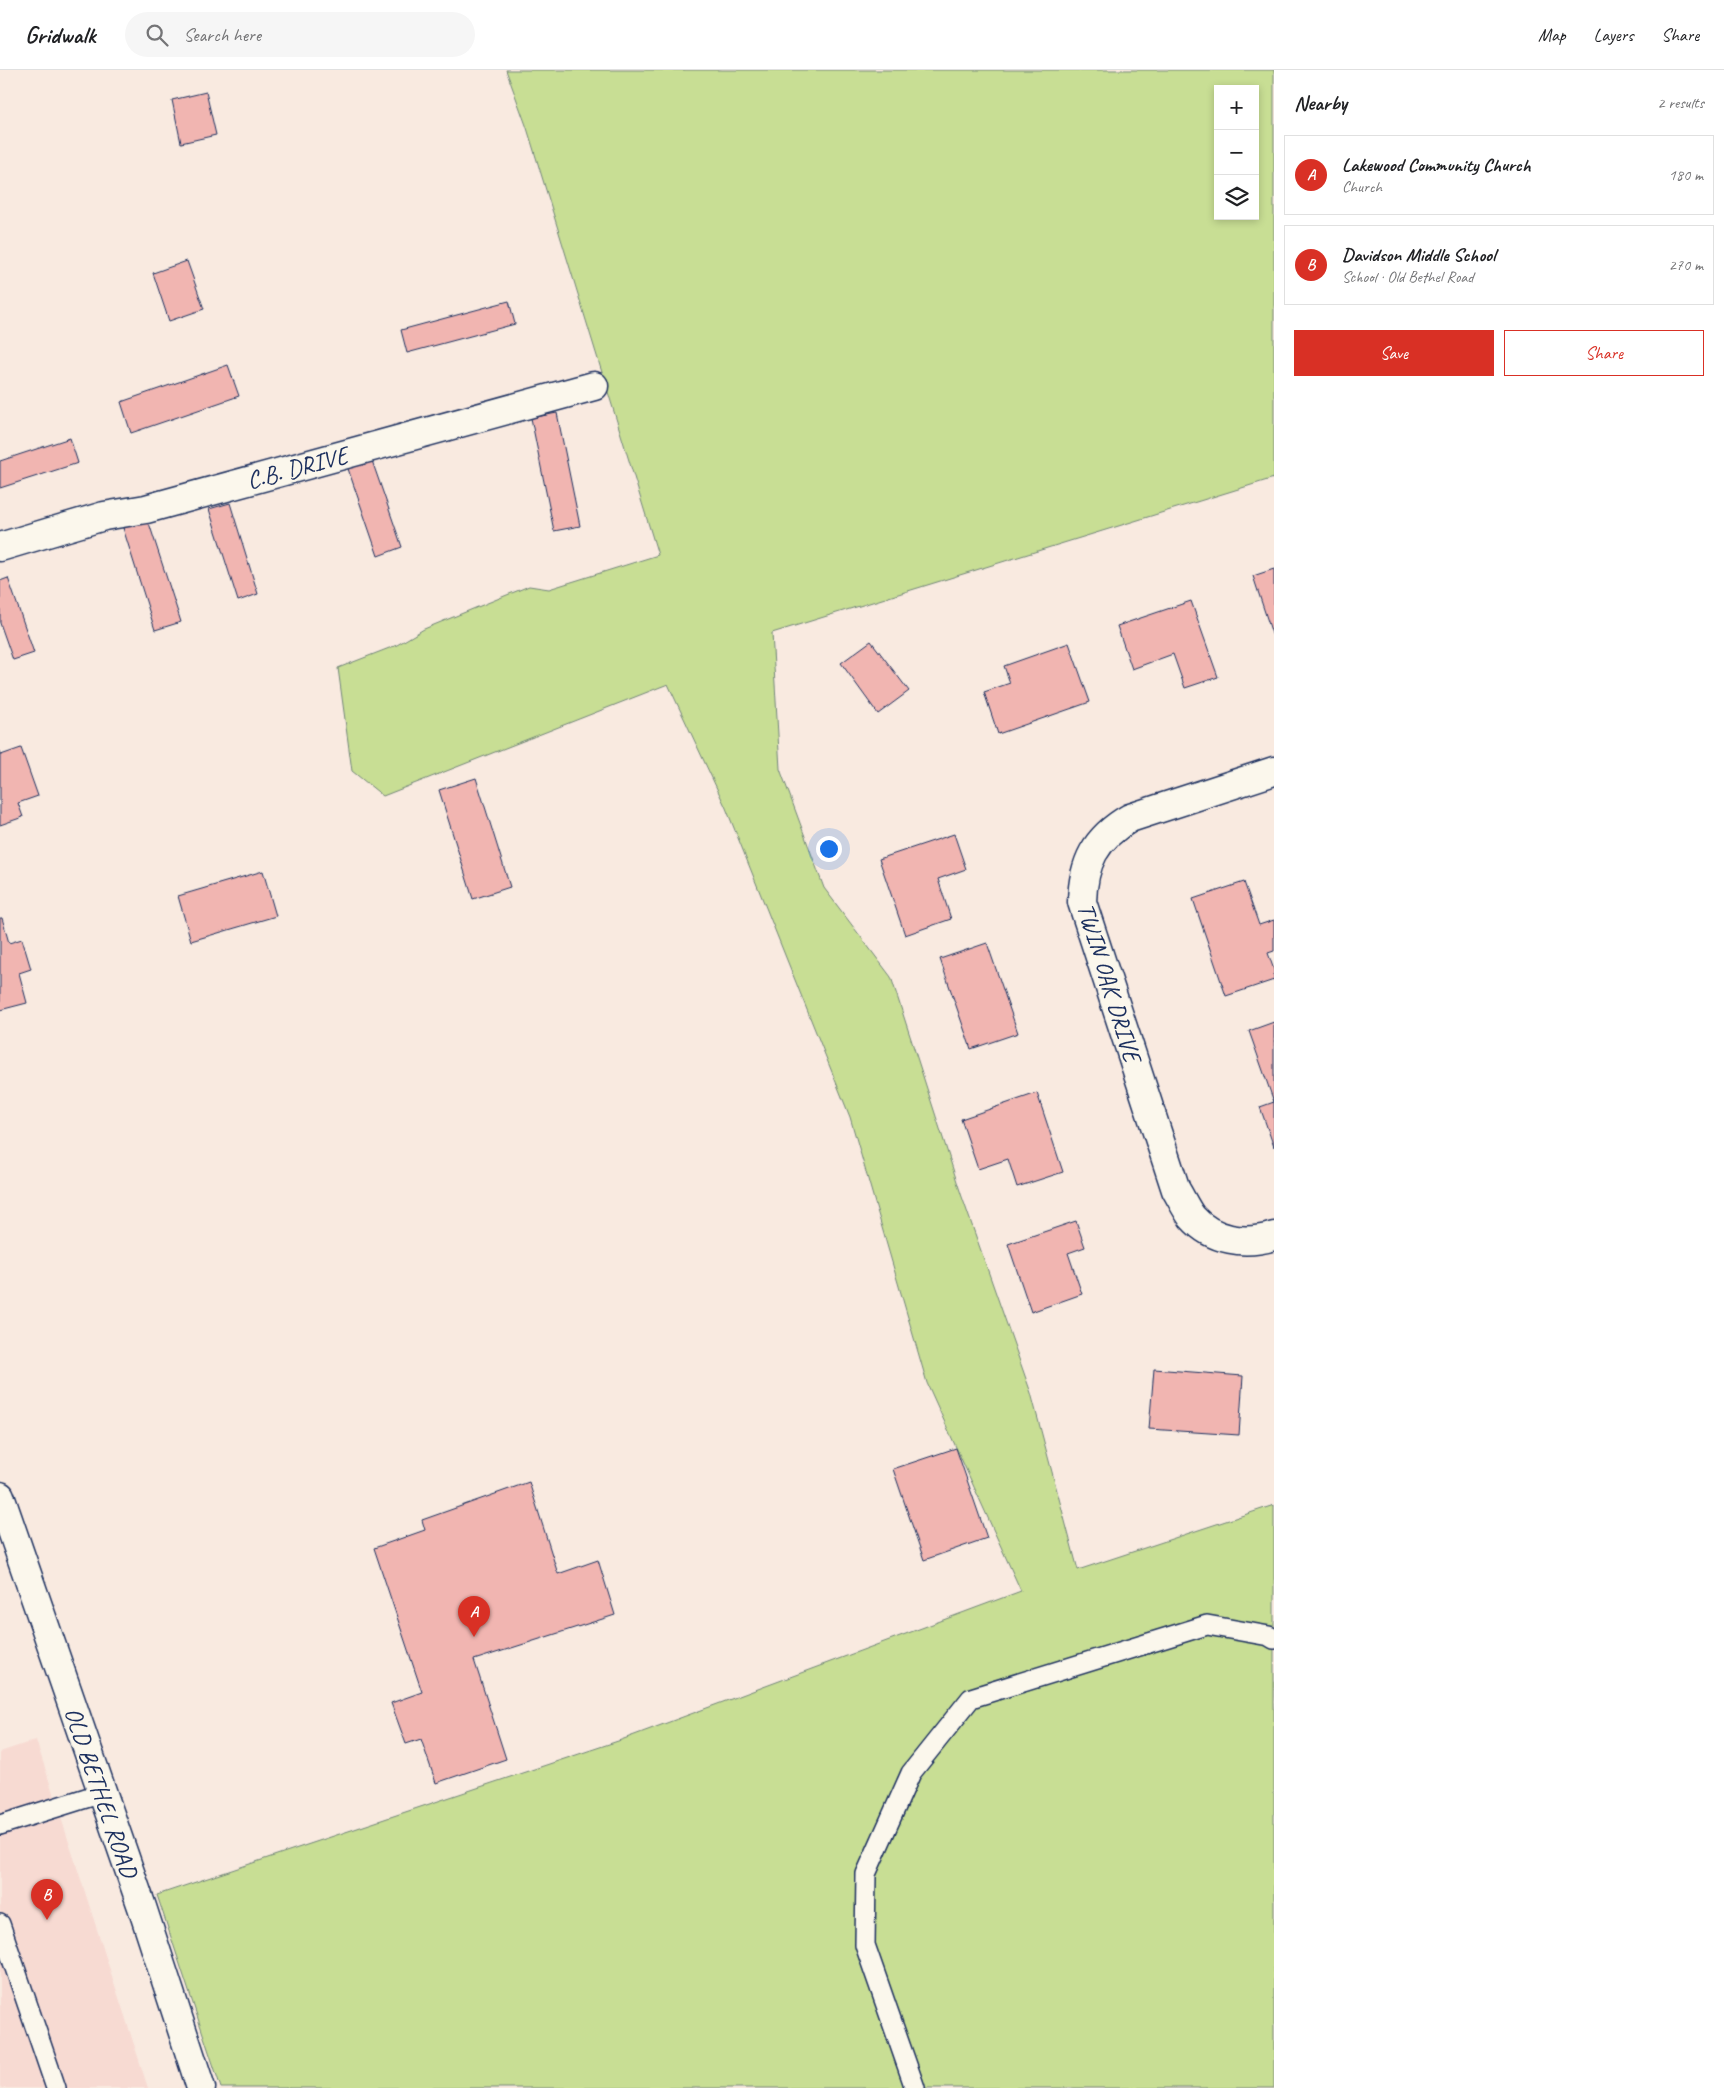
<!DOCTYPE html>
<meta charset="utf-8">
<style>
:root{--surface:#fff;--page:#f6f6f6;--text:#202124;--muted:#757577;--line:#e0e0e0;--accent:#d93025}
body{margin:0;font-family:Caveat,sans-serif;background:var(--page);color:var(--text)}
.controls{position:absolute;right:15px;top:15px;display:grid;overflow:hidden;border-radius:0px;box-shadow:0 2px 8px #0003}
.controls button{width:45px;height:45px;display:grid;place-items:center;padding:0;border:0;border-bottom:1px solid var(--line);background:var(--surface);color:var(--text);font:25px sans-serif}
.you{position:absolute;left:828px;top:778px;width:18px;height:18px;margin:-12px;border:4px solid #fff;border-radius:50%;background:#1a73e8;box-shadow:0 0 0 8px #1a73e833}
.badge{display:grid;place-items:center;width:32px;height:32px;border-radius:50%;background:var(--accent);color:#fff;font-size:16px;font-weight:700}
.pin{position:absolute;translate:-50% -41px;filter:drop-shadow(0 1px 2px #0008)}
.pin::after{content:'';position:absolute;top:26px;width:18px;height:15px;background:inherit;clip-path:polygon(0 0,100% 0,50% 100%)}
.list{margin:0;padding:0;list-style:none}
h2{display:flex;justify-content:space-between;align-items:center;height:65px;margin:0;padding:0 20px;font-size:21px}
h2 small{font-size:16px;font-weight:400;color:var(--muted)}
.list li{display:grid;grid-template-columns:32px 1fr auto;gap:15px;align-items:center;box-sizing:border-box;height:80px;margin:0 10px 10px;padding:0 10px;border:1px solid var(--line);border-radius:0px}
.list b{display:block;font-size:19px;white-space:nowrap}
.list p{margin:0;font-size:16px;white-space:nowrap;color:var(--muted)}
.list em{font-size:16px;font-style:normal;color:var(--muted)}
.actions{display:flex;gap:10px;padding:15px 20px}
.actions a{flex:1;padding:11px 0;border:1px solid var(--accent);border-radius:0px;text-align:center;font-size:18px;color:var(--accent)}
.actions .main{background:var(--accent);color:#fff}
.icon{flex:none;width:28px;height:28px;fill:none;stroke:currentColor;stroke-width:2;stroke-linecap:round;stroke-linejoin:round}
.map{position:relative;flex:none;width:1274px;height:2018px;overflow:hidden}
header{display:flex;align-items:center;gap:30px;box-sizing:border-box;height:70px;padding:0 25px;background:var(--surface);border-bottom:1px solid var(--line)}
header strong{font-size:24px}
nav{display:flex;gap:28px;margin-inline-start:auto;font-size:18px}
.search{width:350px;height:45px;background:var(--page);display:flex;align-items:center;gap:12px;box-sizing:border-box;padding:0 18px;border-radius:28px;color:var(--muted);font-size:19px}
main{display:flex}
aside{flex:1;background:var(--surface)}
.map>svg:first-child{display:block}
.built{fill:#f7dad2}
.green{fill:#c8de94;stroke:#728679;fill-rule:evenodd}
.building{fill:#f1b5b1;stroke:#1b2f5e}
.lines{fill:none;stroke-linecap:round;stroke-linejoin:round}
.service-casing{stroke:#1b2f5e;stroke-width:22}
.minor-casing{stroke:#1b2f5e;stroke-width:31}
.tertiary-casing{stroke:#1b2f5e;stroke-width:31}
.service{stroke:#fbf7ec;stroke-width:19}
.minor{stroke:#fbf7ec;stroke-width:28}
.tertiary{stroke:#fbf7ec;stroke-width:28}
.labels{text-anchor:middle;stroke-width:4;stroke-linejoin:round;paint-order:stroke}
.street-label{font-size:25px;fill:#1b2f5e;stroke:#fbf7ec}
</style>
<header>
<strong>Gridwalk</strong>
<div class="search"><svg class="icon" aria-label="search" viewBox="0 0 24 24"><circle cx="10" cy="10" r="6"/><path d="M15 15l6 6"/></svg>Search here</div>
<nav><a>Map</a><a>Layers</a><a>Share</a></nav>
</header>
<main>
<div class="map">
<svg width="1274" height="2018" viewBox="0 0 1274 2018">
<rect width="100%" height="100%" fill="#f9eae0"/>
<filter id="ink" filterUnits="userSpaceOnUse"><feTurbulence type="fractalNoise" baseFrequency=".02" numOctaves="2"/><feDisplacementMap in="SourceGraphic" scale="10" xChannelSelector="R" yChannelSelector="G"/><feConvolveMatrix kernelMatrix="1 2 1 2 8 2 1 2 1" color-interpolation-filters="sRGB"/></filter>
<g filter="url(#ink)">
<!-- built -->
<path class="built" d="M36 1670 148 2018H0V1682Z"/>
<!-- green -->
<path class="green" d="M506 0H1274V408L772 563 780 699 824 818 891 907 961 1124 1031 1323 1078 1500 1274 1435V2018H221L157 1825 621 1670 1021 1521 927 1313 850 1047 726 738 668 614 383 726 352 701 338 598 397 575 424 559 529 516 549 519 658 485 527 58ZM1218 19H1255V146H1218Z"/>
<!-- building -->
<path class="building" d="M206 22 216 65 181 73 172 30Z
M187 191 204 239 169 251 153 203Z
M509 231 515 254 407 283 401 260Z
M228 295 239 326 131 363 121 332Z
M557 343 580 456 554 461 531 348Z
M70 368 78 393 0 418V391Z
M369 382 402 477 378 486 345 390Z
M230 433 258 524 238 531 209 439Z
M148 450 181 552 155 560 123 458Z
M1274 499V570L1253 506Z
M8 508 34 583 13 590 0 553V511Z
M1191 531 1218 607 1185 618 1173 584 1132 599 1117 556Z
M871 571 909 621 878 644 841 593Z
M1069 573 1090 632 998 664 984 622 1010 613 1004 596Z
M21 678 38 726 18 733 23 747 0 755V681L1 685Z
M476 708 510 817 473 829 439 720Z
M954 764 966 799 938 809 951 849 905 865 879 789Z
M263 801 276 846 191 871 178 826Z
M1244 812 1259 855 1274 850V881L1268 883 1274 900V910L1226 926 1193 829Z
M0 848H2L9 873 22 869 31 899 19 903 27 933 0 940Z
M987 873 1018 963 971 979 940 889Z
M1274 952V1077L1260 1037 1274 1032 1249 961Z
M1037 1023 1063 1102 1017 1117 1008 1089 978 1099 961 1049Z
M1076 1151 1085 1177 1068 1183 1082 1224 1031 1242 1008 1174Z
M1154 1299 1243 1306 1239 1365 1149 1359Z
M956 1378 987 1468 924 1490 893 1399Z
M529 1412 558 1504 598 1490 615 1545 474 1590 506 1689 436 1713 421 1669 406 1674 391 1633 422 1622 374 1478 425 1460 422 1450Z"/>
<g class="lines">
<!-- service casing -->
<g class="service-casing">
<path id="service" d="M0 1755 102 1723
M0 1854 56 2018
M915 2018 865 1875 866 1804 911 1703 971 1628 1207 1555 1269 1566 1274 1569"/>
</g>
<!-- minor casing -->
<g class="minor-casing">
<path id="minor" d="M0 477 104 446 146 439 594 316
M1274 701 1130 748C1095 768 1083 793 1082 832L1176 1120C1181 1128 1186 1139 1192 1147 1213 1171 1245 1175 1274 1166"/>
</g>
<!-- tertiary casing -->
<g class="tertiary-casing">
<path id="tertiary" d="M0 1426 142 1837 201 2018"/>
</g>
<!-- service -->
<use href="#service" class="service"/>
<!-- minor -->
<use href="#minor" class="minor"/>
<!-- tertiary -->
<use href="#tertiary" class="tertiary"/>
</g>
</g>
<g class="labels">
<!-- street labels -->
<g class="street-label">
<text transform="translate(297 397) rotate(-15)" y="9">C.B. DRIVE</text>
<text transform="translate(1110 912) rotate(73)" y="9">TWIN OAK DRIVE</text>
<text transform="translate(102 1722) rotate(71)" y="9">OLD BETHEL ROAD</text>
</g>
</g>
</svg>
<div class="controls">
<button>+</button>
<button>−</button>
<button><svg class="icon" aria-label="layers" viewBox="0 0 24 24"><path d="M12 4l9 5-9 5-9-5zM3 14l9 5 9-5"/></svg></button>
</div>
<div class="you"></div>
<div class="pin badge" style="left:474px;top:1567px">A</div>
<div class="pin badge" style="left:47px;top:1850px">B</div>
</div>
<aside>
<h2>Nearby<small>2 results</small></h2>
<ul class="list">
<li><span class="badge">A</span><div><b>Lakewood Community Church</b><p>Church</p></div><em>180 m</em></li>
<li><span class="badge">B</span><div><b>Davidson Middle School</b><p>School · Old Bethel Road</p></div><em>270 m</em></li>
</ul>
<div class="actions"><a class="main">Save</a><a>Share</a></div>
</aside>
</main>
